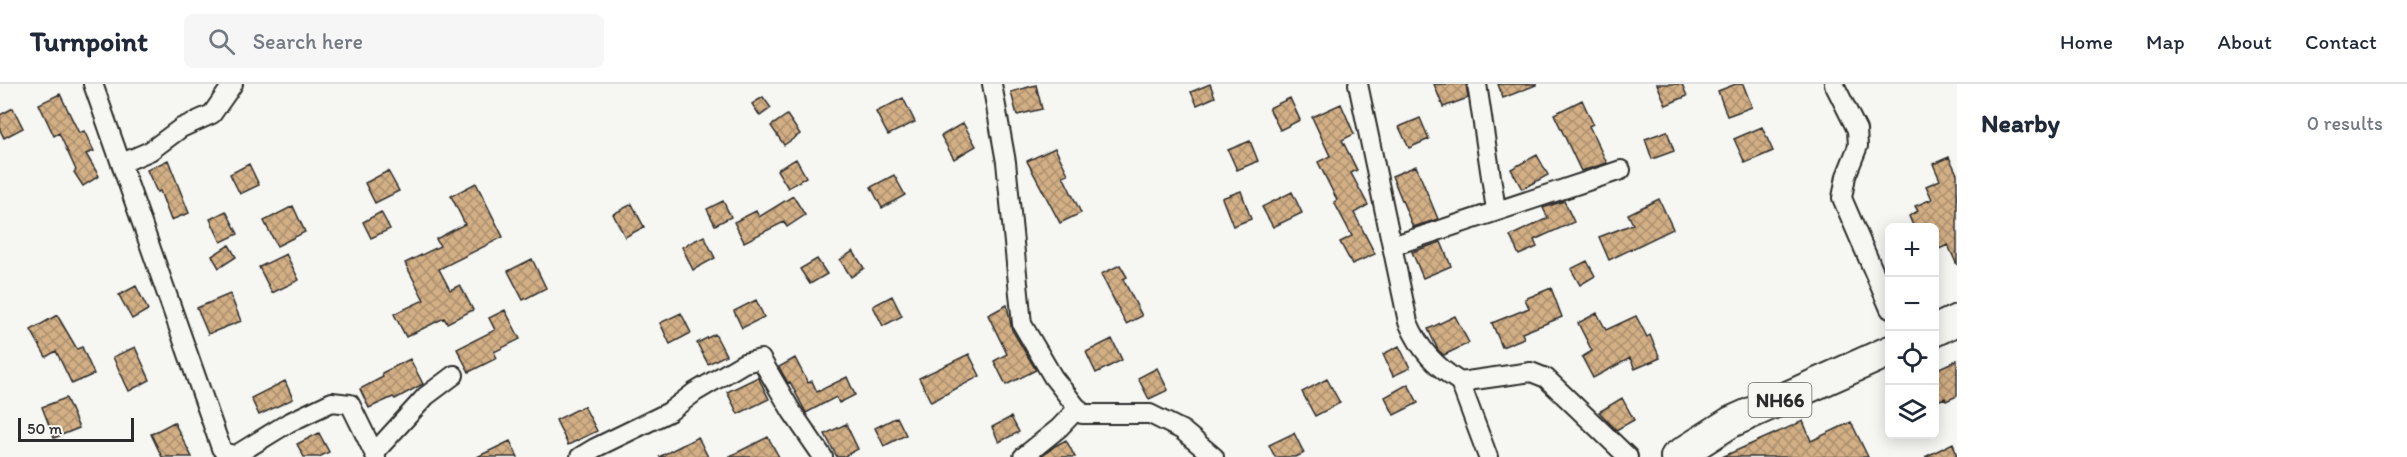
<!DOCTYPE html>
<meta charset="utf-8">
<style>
:root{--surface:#fff;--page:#f6f6f7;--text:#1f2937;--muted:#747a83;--line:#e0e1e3}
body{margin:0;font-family:Itim,sans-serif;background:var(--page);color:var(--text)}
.controls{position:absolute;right:18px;bottom:18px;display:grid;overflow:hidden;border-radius:9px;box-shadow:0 3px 15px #0003}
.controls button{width:54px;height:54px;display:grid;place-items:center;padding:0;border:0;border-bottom:2px solid var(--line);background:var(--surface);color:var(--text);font:30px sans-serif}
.scale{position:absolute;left:18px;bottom:15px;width:116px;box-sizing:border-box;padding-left:6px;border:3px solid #2b2b2b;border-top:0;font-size:16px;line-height:21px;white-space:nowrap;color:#2b2b2b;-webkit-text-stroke:4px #f6f6f2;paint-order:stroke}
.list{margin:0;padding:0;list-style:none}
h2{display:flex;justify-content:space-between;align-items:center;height:78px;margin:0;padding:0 24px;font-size:26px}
h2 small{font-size:20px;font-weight:400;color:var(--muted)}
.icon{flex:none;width:33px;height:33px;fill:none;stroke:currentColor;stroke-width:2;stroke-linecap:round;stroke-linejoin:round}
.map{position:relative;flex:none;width:1957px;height:373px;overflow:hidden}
header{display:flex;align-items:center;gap:36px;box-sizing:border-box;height:84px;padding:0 30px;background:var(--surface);border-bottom:2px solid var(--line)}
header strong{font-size:28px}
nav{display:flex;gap:33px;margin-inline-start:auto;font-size:21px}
.search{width:420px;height:54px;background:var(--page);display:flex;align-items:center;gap:15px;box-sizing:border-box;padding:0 21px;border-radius:9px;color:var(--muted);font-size:22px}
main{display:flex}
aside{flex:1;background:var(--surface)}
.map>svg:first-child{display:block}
.building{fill:url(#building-cross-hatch);stroke:#2b2b2b;stroke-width:1.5}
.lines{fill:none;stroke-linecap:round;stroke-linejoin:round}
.minor-casing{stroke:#2b2b2b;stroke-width:22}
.trunk-casing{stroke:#2b2b2b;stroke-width:34}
.minor{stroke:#f6f6f2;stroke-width:18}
.trunk{stroke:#f6f6f2;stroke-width:30}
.labels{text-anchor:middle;stroke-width:4.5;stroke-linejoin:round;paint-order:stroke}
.shield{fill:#f6f6f2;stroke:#686867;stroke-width:1.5}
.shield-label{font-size:20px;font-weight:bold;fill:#2b2b2b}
</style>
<header>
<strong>Turnpoint</strong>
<div class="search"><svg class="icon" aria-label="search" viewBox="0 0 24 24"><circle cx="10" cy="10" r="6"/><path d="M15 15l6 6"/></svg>Search here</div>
<nav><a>Home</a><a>Map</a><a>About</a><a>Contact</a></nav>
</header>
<main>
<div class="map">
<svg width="1957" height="373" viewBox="0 0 1957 373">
<defs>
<pattern id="building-cross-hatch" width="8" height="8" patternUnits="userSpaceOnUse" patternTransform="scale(1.5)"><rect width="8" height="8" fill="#d3af85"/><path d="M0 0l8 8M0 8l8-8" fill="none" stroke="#ab8f6d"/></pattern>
</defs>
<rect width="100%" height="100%" fill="#f6f6f2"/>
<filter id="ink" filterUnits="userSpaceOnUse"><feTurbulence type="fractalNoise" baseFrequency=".0167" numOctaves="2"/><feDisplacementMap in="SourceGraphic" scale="12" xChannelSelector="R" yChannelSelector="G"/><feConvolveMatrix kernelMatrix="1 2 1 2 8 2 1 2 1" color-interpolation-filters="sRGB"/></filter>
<g filter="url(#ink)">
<!-- building -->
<path class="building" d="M1210 0 1215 13 1197 21 1191 8Z
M1434 0H1466L1468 14 1443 23Z
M1498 0H1536V1L1503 14Z
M1657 0H1682L1687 12 1666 21Z
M1736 0H1743L1752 23 1727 32 1718 7Z
M1036 1 1042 25 1017 31 1011 8Z
M60 10 79 49 84 47 94 67 86 70 99 92 83 102 74 88 76 86 59 49 54 52 39 20Z
M763 13 771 24 760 32 752 20Z
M903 14 915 38 888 51 876 28Z
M1290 14 1300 36 1280 46 1269 24Z
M1582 16 1593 40 1589 42 1607 79 1581 87 1554 30Z
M1341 20 1354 50 1342 56 1357 86 1351 89 1368 121 1354 129 1375 170 1352 180 1340 158 1352 152 1334 118 1337 116 1318 78 1330 72 1312 33Z
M13 24 23 44 4 54 0 46V31Z
M787 31 800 50 784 61 771 42Z
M1420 34 1429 55 1409 64 1399 43Z
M963 39 976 62 954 75 941 52Z
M1762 43 1773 67 1745 79 1734 55Z
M1667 47 1674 67 1652 75 1645 55Z
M1250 57 1258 77 1237 86 1228 66Z
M1055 64 1068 90 1063 92 1081 129 1060 139 1027 77Z
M1537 71 1548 91 1522 105 1511 85Z
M1949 73 1957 90V181L1948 161 1939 165 1935 155V144H1914L1909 132 1918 127 1915 122 1932 115 1926 102 1940 96 1933 80Z
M796 75 806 93 788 104 777 86Z
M168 76 189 129 171 136 160 107 157 108 147 86Z
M249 80 259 101 240 110 230 90Z
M1416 82 1438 135 1413 143 1392 92Z
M388 87 399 107 375 119 365 99Z
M894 91 905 111 882 124 871 103Z
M476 99 503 153 439 185 450 206 460 201 473 226 447 239 444 234 406 253 394 230 424 216 405 179 440 162 436 155 465 140 451 112Z
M1241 107 1251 135 1233 142 1222 114Z
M1292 108 1302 129 1273 143 1262 123Z
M793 112 805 131 787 143 784 138 744 158 734 138 756 127 759 133Z
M1659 115 1673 145 1609 176 1599 153 1633 140 1628 130Z
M723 117 731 133 715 141 707 125Z
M1564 117 1574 138 1534 156 1537 163 1519 171 1510 152 1548 134 1543 124Z
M632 120 644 143 625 153 613 130Z
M293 122 305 148 277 162 264 137Z
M226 127 238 150 221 158 210 135Z
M381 128 390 145 371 154 363 138Z
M704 152 715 174 693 186 682 163Z
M1441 158 1451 182 1423 194 1412 168Z
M229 161 236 173 219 184 212 172Z
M853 167 864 184 851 193 840 176Z
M286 170 299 196 272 209 259 183Z
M532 175 546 204 523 216 508 187Z
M817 175 827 190 810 200 800 185Z
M1587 177 1595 192 1580 201 1571 185Z
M1120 181 1127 193 1123 195 1142 232 1126 240 1101 190Z
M136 202 148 226 132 235 119 211Z
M1551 204 1562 233 1522 249 1524 254 1502 263 1492 239 1529 224 1525 215Z
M230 210 241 237 208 250 197 224Z
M892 212 902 232 883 242 873 222Z
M756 216 764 233 742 244 734 227Z
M1007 221 1012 246 1036 286 1006 301 994 277 1007 270 988 231Z
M505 226 520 255 494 268 497 274 469 288 457 265 495 246 489 234Z
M681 229 691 249 670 260 660 239Z
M1597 229 1606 246 1636 232 1647 253 1650 251 1660 274 1635 285 1630 274 1593 294 1582 273 1592 267 1578 239Z
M57 231 77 265 82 263 94 290 72 300 56 267 46 273 31 246Z
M1455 232 1469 259 1444 271 1438 266 1428 245Z
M715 250 726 271 708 280 697 259Z
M1112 255 1122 276 1096 289 1086 268Z
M1399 262 1410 284 1393 292 1383 270Z
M135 263 150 296 129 307 113 273Z
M969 270 980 292 931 318 919 294Z
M795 274 808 299 812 297 817 308 847 293 855 311 839 319 836 313 806 329 790 298 788 299 779 283Z
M410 275 423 300 395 315 393 313 369 324 360 305 383 293 382 289Z
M1957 276V312L1946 317 1945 314 1935 318V286Z
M1157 284 1168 306 1149 315 1138 294Z
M758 293 769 315 738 330 727 308Z
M1327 295 1340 319 1315 332 1302 308Z
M285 297 293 315 259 331 251 314Z
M1408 300 1418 319 1394 331 1385 313Z
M66 314 79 344 54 354 42 323Z
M1622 314 1634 336 1616 346 1599 328Z
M584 322 597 347 568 361 556 336Z
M897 333 906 351 884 362 875 344Z
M1011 333 1019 348 999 358 992 343Z
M1803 337 1811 357 1851 338 1868 373H1722Z
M174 338 192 373H162L151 350Z
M846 340 858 365 843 373H837L825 350Z
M319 349 329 368 319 373H304L297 360Z
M1294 349 1304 369 1296 373H1275L1269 361Z
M698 353 708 373H659Z
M768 353 779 373H728Z
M1066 356 1075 373H1041L1055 362Z
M510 357 518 373H477Z
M1953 359 1957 373H1925Z"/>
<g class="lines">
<!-- minor casing -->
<g class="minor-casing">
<path id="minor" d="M93 0 221 364 225 369 236 371 288 339 332 318 350 320 376 373
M992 0 1006 78 1022 240 1053 293 1082 330H1150L1182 346 1214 373
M1358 0 1408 238C1420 266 1435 282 1460 298L1531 288 1546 294 1628 373
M1477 0 1496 126
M1834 0 1857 46 1858 62 1846 92 1842 114 1890 225
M122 79 150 67 181 44 212 30 233 0
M1392 162 1621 86
M1460 298 1488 373
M374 369 426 312 454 291
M580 373 595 364 669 328 695 308 744 279 761 275 792 328 823 373
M1023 373 1059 344 1078 324"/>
</g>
<!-- trunk casing -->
<g class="trunk-casing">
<path id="trunk" d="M1934 247 1957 236
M1676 373 1731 338 1890 267"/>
</g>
<!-- minor -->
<use href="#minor" class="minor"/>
<!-- trunk -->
<use href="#trunk" class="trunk"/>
</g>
</g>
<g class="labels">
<!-- shield labels -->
<rect class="shield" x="1748.5" y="299" width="63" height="34" rx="4.5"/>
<g class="shield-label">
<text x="1780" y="323">NH66</text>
</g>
</g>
</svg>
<div class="controls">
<button>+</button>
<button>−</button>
<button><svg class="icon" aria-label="locate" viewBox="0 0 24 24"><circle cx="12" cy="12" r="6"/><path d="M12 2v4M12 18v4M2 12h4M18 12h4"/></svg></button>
<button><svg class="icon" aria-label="layers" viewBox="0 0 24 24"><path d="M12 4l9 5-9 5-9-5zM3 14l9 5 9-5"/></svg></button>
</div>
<div class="scale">50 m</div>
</div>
<aside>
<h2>Nearby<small>0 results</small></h2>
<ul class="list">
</ul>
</aside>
</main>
